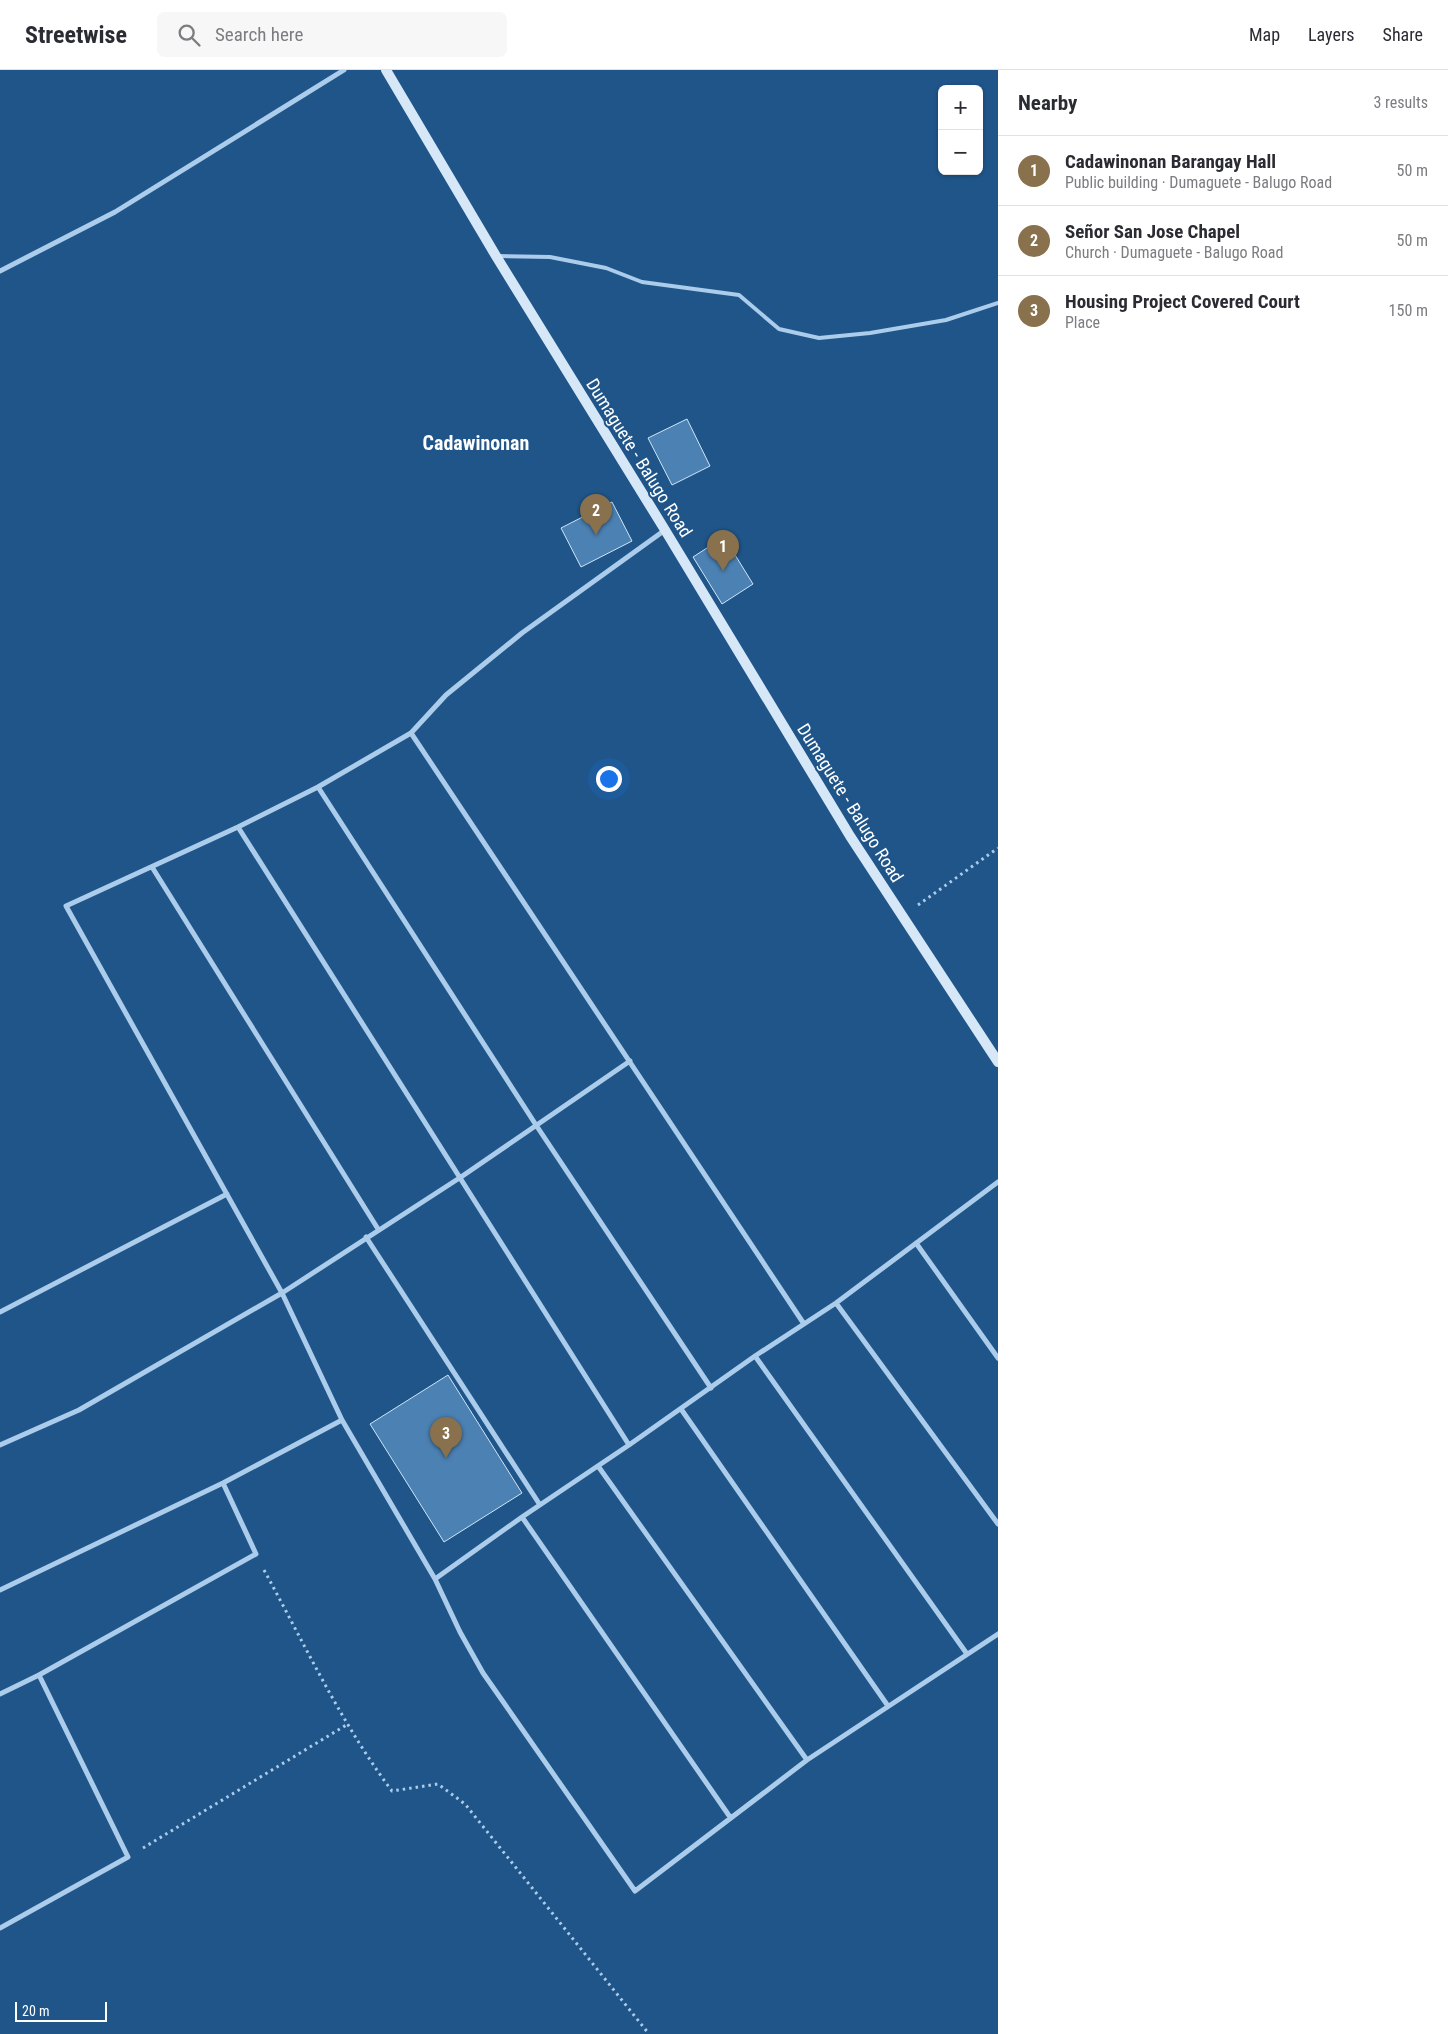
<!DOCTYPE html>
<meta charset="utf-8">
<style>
:root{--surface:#fff;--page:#f7f7f7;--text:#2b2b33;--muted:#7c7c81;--line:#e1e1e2;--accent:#88714c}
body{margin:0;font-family:"Roboto Condensed",sans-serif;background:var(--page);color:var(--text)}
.controls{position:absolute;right:15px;top:15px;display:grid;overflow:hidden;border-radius:8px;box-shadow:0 1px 4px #0004}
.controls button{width:45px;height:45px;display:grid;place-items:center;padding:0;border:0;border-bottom:1px solid var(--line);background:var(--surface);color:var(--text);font:25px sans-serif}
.scale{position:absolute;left:15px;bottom:12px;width:92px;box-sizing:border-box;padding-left:5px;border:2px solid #fff;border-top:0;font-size:14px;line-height:18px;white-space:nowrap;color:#fff;-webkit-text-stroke:4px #1f5589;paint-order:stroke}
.you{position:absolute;left:608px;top:708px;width:18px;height:18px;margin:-12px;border:4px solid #fff;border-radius:50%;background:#1a73e8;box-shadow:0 0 0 8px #1a73e833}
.badge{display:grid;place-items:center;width:32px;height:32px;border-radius:50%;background:var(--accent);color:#fff;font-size:16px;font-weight:700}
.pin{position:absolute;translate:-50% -41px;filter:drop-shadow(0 1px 2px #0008)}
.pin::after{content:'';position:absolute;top:26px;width:18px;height:15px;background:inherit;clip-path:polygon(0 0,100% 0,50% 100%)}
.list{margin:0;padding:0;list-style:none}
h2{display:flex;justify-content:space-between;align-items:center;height:65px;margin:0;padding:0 20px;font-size:21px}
h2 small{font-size:16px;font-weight:400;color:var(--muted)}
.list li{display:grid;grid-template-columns:32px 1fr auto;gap:15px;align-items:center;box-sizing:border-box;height:70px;padding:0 20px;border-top:1px solid var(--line)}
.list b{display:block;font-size:19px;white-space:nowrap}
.list p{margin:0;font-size:16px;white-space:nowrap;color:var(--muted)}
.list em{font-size:16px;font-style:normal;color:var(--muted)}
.icon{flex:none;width:28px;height:28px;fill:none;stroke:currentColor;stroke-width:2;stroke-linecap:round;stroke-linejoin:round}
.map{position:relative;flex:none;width:998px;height:1964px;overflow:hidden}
header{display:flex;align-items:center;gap:30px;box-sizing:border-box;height:70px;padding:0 25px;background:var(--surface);border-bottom:1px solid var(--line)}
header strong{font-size:24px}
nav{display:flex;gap:28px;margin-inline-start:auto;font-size:18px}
.search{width:350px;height:45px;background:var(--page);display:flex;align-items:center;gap:12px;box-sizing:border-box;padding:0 18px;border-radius:8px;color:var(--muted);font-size:19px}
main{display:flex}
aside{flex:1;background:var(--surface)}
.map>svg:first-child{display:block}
.building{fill:#4c81b3;stroke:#d0e5f8}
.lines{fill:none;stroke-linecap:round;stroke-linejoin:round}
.path{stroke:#abcceb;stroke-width:3;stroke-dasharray:2.5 4;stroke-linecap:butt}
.lane{stroke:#abcceb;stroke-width:4}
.street{stroke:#abcceb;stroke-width:5}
.secondary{stroke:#d6e7f8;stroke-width:10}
.labels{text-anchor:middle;stroke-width:4;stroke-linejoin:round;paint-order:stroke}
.street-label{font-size:18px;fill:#fff;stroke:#1f5589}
.quarter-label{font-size:20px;font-weight:bold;fill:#fff;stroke:#1f5589}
</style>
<header>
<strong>Streetwise</strong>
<div class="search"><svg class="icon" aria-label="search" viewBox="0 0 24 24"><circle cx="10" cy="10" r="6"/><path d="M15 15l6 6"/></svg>Search here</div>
<nav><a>Map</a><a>Layers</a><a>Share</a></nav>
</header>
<main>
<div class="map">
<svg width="998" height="1964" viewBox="0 0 998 1964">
<rect width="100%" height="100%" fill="#1f5589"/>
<!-- building -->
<path class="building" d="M687 349 710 396 672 415 648 368Z
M612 432 632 471 581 497 561 458Z
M724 467 753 514 722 534 693 487Z
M448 1305 522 1423 444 1472 370 1354Z"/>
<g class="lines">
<!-- path -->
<path class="path" d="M918 835 998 778
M264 1500C305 1575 341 1653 392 1721L438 1714 465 1734 649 1964
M143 1778 348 1654"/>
<!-- lane -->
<path class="lane" d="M498 186 550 187 606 198 642 212 739 225 779 259 819 268 870 263 946 250 998 233"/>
<!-- street -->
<path class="street" d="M0 201 115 142 344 0
M411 663 446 625 522 563 665 460
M318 717 536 1055 711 1318
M238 757 629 1375
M152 797 378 1159
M366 1167 540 1435
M916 1173 998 1288
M836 1233 998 1454
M0 1242 227 1124
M804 1254 411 663 318 717 238 757 66 836 282 1223 342 1350 435 1509 460 1562 483 1603 635 1821 807 1690 998 1564
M755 1286 967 1584
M681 1339 888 1636
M0 1375 79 1340 282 1223 461 1107 630 991
M598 1396 807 1690
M522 1447 730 1747
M435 1509 522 1447 629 1375 755 1286 836 1233 998 1112
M0 1520 223 1413 342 1350
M0 1624 39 1605
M0 1858 128 1787 39 1605 256 1484 223 1413"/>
<!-- secondary -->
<path class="secondary" d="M386 0 496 186 665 460 850 766 998 992"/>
</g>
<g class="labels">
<!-- street labels -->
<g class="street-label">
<text transform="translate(639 388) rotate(58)" y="6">Dumaguete - Balugo Road</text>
<text transform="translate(850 733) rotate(58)" y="6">Dumaguete - Balugo Road</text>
</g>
<!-- quarter labels -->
<g class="quarter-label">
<text x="476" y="380">Cadawinonan</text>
</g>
</g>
</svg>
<div class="controls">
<button>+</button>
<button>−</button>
</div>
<div class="scale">20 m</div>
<div class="you"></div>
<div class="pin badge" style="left:723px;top:501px">1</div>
<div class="pin badge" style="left:596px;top:465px">2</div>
<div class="pin badge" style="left:446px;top:1388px">3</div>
</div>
<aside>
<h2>Nearby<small>3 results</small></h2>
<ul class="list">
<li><span class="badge">1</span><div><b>Cadawinonan Barangay Hall</b><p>Public building · Dumaguete - Balugo Road</p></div><em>50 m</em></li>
<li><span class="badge">2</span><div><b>Señor San Jose Chapel</b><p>Church · Dumaguete - Balugo Road</p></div><em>50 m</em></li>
<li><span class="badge">3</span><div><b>Housing Project Covered Court</b><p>Place</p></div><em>150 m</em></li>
</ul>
</aside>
</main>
